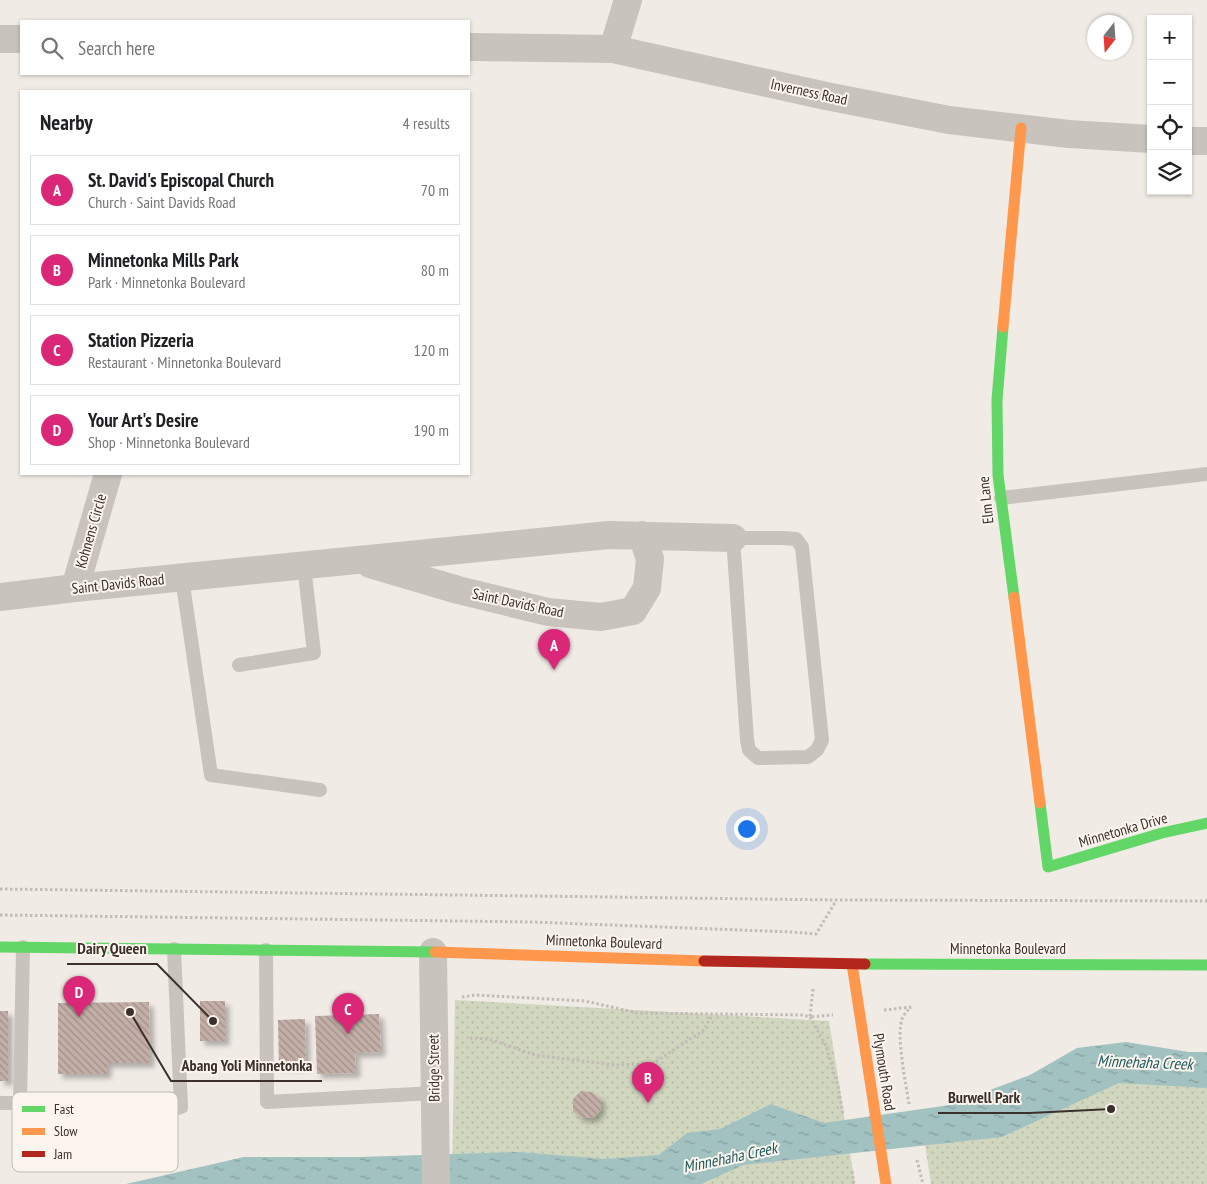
<!DOCTYPE html>
<meta charset="utf-8">
<style>
:root{--surface:#fff;--page:#f6f6f6;--text:#202124;--muted:#757577;--line:#e0e0e0;--accent:#db2777}
body{margin:0;font-family:"PT Sans Narrow",sans-serif;background:var(--page);color:var(--text)}
.controls{position:absolute;right:15px;top:15px;display:grid;overflow:hidden;border-radius:0px;box-shadow:0 1px 4px #0004}
.controls button{width:45px;height:45px;display:grid;place-items:center;padding:0;border:0;border-bottom:1px solid var(--line);background:var(--surface);color:var(--text);font:25px sans-serif}
.compass{position:absolute;left:1087px;top:15px;width:45px;height:45px;border-radius:50%;background:var(--surface);box-shadow:0 1px 4px #0004;rotate:197deg}
.you{position:absolute;left:746px;top:828px;width:18px;height:18px;margin:-12px;border:4px solid #fff;border-radius:50%;background:#1a73e8;box-shadow:0 0 0 8px #1a73e833}
.badge{display:grid;place-items:center;width:32px;height:32px;border-radius:50%;background:var(--accent);color:#fff;font-size:16px;font-weight:700}
.pin{position:absolute;translate:-50% -41px;filter:drop-shadow(0 1px 2px #0008)}
.pin::after{content:'';position:absolute;top:26px;width:18px;height:15px;background:inherit;clip-path:polygon(0 0,100% 0,50% 100%)}
.list{margin:0;padding:0;list-style:none}
h2{display:flex;justify-content:space-between;align-items:center;height:65px;margin:0;padding:0 20px;font-size:21px}
h2 small{font-size:16px;font-weight:400;color:var(--muted)}
.list li{display:grid;grid-template-columns:32px 1fr auto;gap:15px;align-items:center;box-sizing:border-box;height:70px;margin:0 10px 10px;padding:0 10px;border:1px solid var(--line);border-radius:0px}
.list b{display:block;font-size:19px;white-space:nowrap}
.list p{margin:0;font-size:16px;white-space:nowrap;color:var(--muted)}
.list em{font-size:16px;font-style:normal;color:var(--muted)}
.icon{flex:none;width:28px;height:28px;fill:none;stroke:currentColor;stroke-width:2;stroke-linecap:round;stroke-linejoin:round}
.map{position:relative;flex:none;width:1207px;height:1184px;overflow:hidden}
.search{position:absolute;background:var(--surface);box-shadow:0 1px 4px #0004;left:20px;top:20px;width:450px;height:55px;display:flex;align-items:center;gap:12px;box-sizing:border-box;padding:0 18px;border-radius:0px;color:var(--muted);font-size:19px}
.panel{position:absolute;background:var(--surface);box-shadow:0 1px 4px #0004;left:20px;top:90px;width:450px;height:385px;border-radius:0px}
.map>svg:first-child{display:block}
.green{fill:url(#green-dots)}
.water{fill:url(#water-ripples)}
.building{fill:url(#building-back-hatch);filter:url(#shadow)}
.lines{fill:none;stroke-linecap:round;stroke-linejoin:round}
.path{stroke:#c2bbb6;stroke-width:3;stroke-dasharray:2.5 2.5;stroke-linecap:butt}
.lane{stroke:#c9c3be;stroke-width:14}
.street{stroke:#c9c3be;stroke-width:28}
.fast{stroke:#63d668;stroke-width:11}
.slow{stroke:#ff974d;stroke-width:11}
.jam{stroke:#b3261e;stroke-width:11}
.labels{text-anchor:middle;stroke-width:4;stroke-linejoin:round;paint-order:stroke}
.street-label{font-size:15px;fill:#3b302b;stroke:#fbf5ee}
.water-label{font-size:16px;font-style:italic;fill:#1f5a5e;stroke:#fbf5ee}
.key{fill:#fbf5ee;stroke:#c1bab4;stroke-width:1}
.key-label{font-size:14px;fill:#3b302b}
.leader{fill:none;stroke:#3b302b;stroke-width:2}
.callout-dot{fill:#3b302b;stroke:#fbf5ee;stroke-width:2}
.callout-label{font-size:16px;text-anchor:middle;font-weight:bold;fill:#3b302b;stroke:#fbf5ee;stroke-width:4;stroke-linejoin:round;paint-order:stroke}
</style>
<div class="map">
<svg width="1207" height="1184" viewBox="0 0 1207 1184">
<defs>
<pattern id="green-dots" width="8" height="8" patternUnits="userSpaceOnUse" patternTransform="scale(1.25)"><rect width="8" height="8" fill="#d1d6bf"/><path d="M2 2h.1M6 6h.1" fill="none" stroke="#b4b8a4" stroke-width="1.8" stroke-linecap="round"/></pattern>
<pattern id="water-ripples" width="26" height="14" patternUnits="userSpaceOnUse" patternTransform="scale(1.25)"><rect width="26" height="14" fill="#a1c2c1"/><path d="M2 4q2-2 4 0t4 0M15 11q2-2 4 0t4 0" fill="none" stroke="#849e9d"/></pattern>
<pattern id="building-back-hatch" width="6" height="6" patternUnits="userSpaceOnUse" patternTransform="scale(1.25)"><rect width="6" height="6" fill="#c3afa7"/><path d="M-1 5l2 2M0 0l6 6M5-1l2 2" fill="none" stroke="#a08f88"/></pattern>
<filter id="shadow"><feDropShadow dx="4.5" dy="4.5" stdDeviation="2.5" flood-color="#0004"/></filter>
</defs>
<rect width="100%" height="100%" fill="#f0ebe5"/>
<!-- green -->
<path class="green" d="M455 1000 829 1021 855 1184H452Z
M1116 1079 1207 1082V1184H931L924 1137Z"/>
<!-- water -->
<path class="water" d="M1126 1042 1189 1052H1207V1088L1119 1083 1002 1137 743 1165 701 1184H126L244 1157H359L518 1152 605 1159 659 1155 687 1133 720 1129 771 1104 824 1123 950 1105 1030 1075 1077 1048Z"/>
<!-- building -->
<path class="building" d="M200 1001H225V1041H200Z
M149 1002 150 1063H107V1074H58V1003Z
M0 1011H8V1081H0Z
M379 1014 381 1052 355 1053 356 1073 317 1074 315 1016Z
M305 1019 306 1066H279L278 1020Z
M581 1091 591 1092 601 1099 600 1111 593 1118H582L573 1111V1099Z"/>
<g class="lines">
<!-- path -->
<path class="path" d="M0 889 836 900 1207 901
M0 915 532 922 792 932 816 934 836 901
M813 989 810 1017 833 1015
M462 997 475 995 585 1001 638 1013 802 1015 810 1017 826 1046 838 1086 843 1115
M884 1010 911 1007
M470 1038 489 1039 535 1055 614 1065 652 1064 704 1030 712 1015
M909 1104C906 1084 896 1036 902 1019 904 1014 907 1011 911 1007
M917 1160 923 1184
M852 1171 854 1184"/>
<!-- lane -->
<path class="lane" d="M1001 498 1207 474
M733 538H783L796 539 802 547 822 740 817 750 808 757 758 758 749 750 747 740Z
M182 578 211 775 320 790
M239 665 314 653 304 565
M266 950 267 1102 434 1093
M0 1103H20L23 947
M88 1133 181 1107 174 949"/>
<!-- street -->
<path class="street" d="M0 39H21
M469 47 613 49 826 96 949 120 1069 134 1151 139
M613 49 628 0
M1188 141H1207
M370 564 458 590 548 612 601 617 633 611 647 588 650 559 642 535
M75 588 108 474
M0 597 75 588 609 535 733 538
M433 952 436 1184"/>
<!-- fast -->
<path class="fast" d="M1003 327 997 400 998 475 1014 597
M1040 803 1048 867 1162 833 1207 823
M0 947 435 952
M865 964 1207 965"/>
<!-- slow -->
<path class="slow" d="M1003 327 1021 128
M1014 597 1040 803
M435 952 704 961
M852 964 886 1184"/>
<!-- jam -->
<path class="jam" d="M704 961 865 964"/>
</g>
<g class="labels">
<!-- street labels -->
<g class="street-label">
<text transform="translate(809 92) rotate(12)" y="5">Inverness Road</text>
<text transform="translate(986 500) rotate(-96)" y="5">Elm Lane</text>
<text transform="translate(91 531) rotate(-74)" y="5">Kohnens Circle</text>
<text transform="translate(118 584) rotate(-6)" y="5">Saint Davids Road</text>
<text transform="translate(518 603) rotate(12)" y="5">Saint Davids Road</text>
<text transform="translate(1123 830) rotate(-16)" y="5">Minnetonka Drive</text>
<text transform="translate(604 942) rotate(2)" y="5">Minnetonka Boulevard</text>
<text x="1008" y="954">Minnetonka Boulevard</text>
<text transform="translate(434 1068) rotate(-91)" y="5">Bridge Street</text>
<text transform="translate(884 1072) rotate(81)" y="5">Plymouth Road</text>
</g>
<!-- water labels -->
<g class="water-label">
<text transform="translate(1145 1062) rotate(2)" y="6">Minnehaha Creek</text>
<text transform="translate(730 1157) rotate(-12)" y="6">Minnehaha Creek</text>
</g>
</g>
<!-- legend -->
<rect x="12" y="1092" width="166" height="80" rx="8" class="key"/>
<rect x="22" y="1106" width="23" height="6" fill="#63d668"/>
<rect x="22" y="1128" width="23" height="7" fill="#ff974d"/>
<rect x="22" y="1151" width="23" height="6" fill="#b3261e"/>
<g class="key-label">
<text x="54" y="1114">Fast</text>
<text x="54" y="1136">Slow</text>
<text x="54" y="1159">Jam</text>
</g>
<!-- callouts -->
<path class="leader" d="M213 1021L157 964H67M130 1012L171 1081H322M1111 1109L1030 1113H938"/>
<g class="callout-dot">
<circle cx="213" cy="1021" r="5"/>
<circle cx="130" cy="1012" r="5"/>
<circle cx="1111" cy="1109" r="5"/>
</g>
<g class="callout-label">
<text x="112" y="954">Dairy Queen</text>
<text x="247" y="1071">Abang Yoli Minnetonka</text>
<text x="984" y="1103">Burwell Park</text>
</g>
</svg>
<div class="controls">
<button>+</button>
<button>−</button>
<button><svg class="icon" aria-label="locate" viewBox="0 0 24 24"><circle cx="12" cy="12" r="6"/><path d="M12 2v4M12 18v4M2 12h4M18 12h4"/></svg></button>
<button><svg class="icon" aria-label="layers" viewBox="0 0 24 24"><path d="M12 4l9 5-9 5-9-5zM3 14l9 5 9-5"/></svg></button>
</div>
<svg class="compass" viewBox="-18 -18 36 36"><path d="M0-13l5 13h-10z" fill="#e53935"/><path d="M0 13l5-13h-10z" fill="#757577"/></svg>
<div class="you"></div>
<div class="pin badge" style="left:554px;top:670px">A</div>
<div class="pin badge" style="left:648px;top:1103px">B</div>
<div class="pin badge" style="left:348px;top:1034px">C</div>
<div class="pin badge" style="left:79px;top:1017px">D</div>
<div class="search"><svg class="icon" aria-label="search" viewBox="0 0 24 24"><circle cx="10" cy="10" r="6"/><path d="M15 15l6 6"/></svg>Search here</div>
<section class="panel">
<h2>Nearby<small>4 results</small></h2>
<ul class="list">
<li><span class="badge">A</span><div><b>St. David's Episcopal Church</b><p>Church · Saint Davids Road</p></div><em>70 m</em></li>
<li><span class="badge">B</span><div><b>Minnetonka Mills Park</b><p>Park · Minnetonka Boulevard</p></div><em>80 m</em></li>
<li><span class="badge">C</span><div><b>Station Pizzeria</b><p>Restaurant · Minnetonka Boulevard</p></div><em>120 m</em></li>
<li><span class="badge">D</span><div><b>Your Art's Desire</b><p>Shop · Minnetonka Boulevard</p></div><em>190 m</em></li>
</ul>
</section>
</div>
